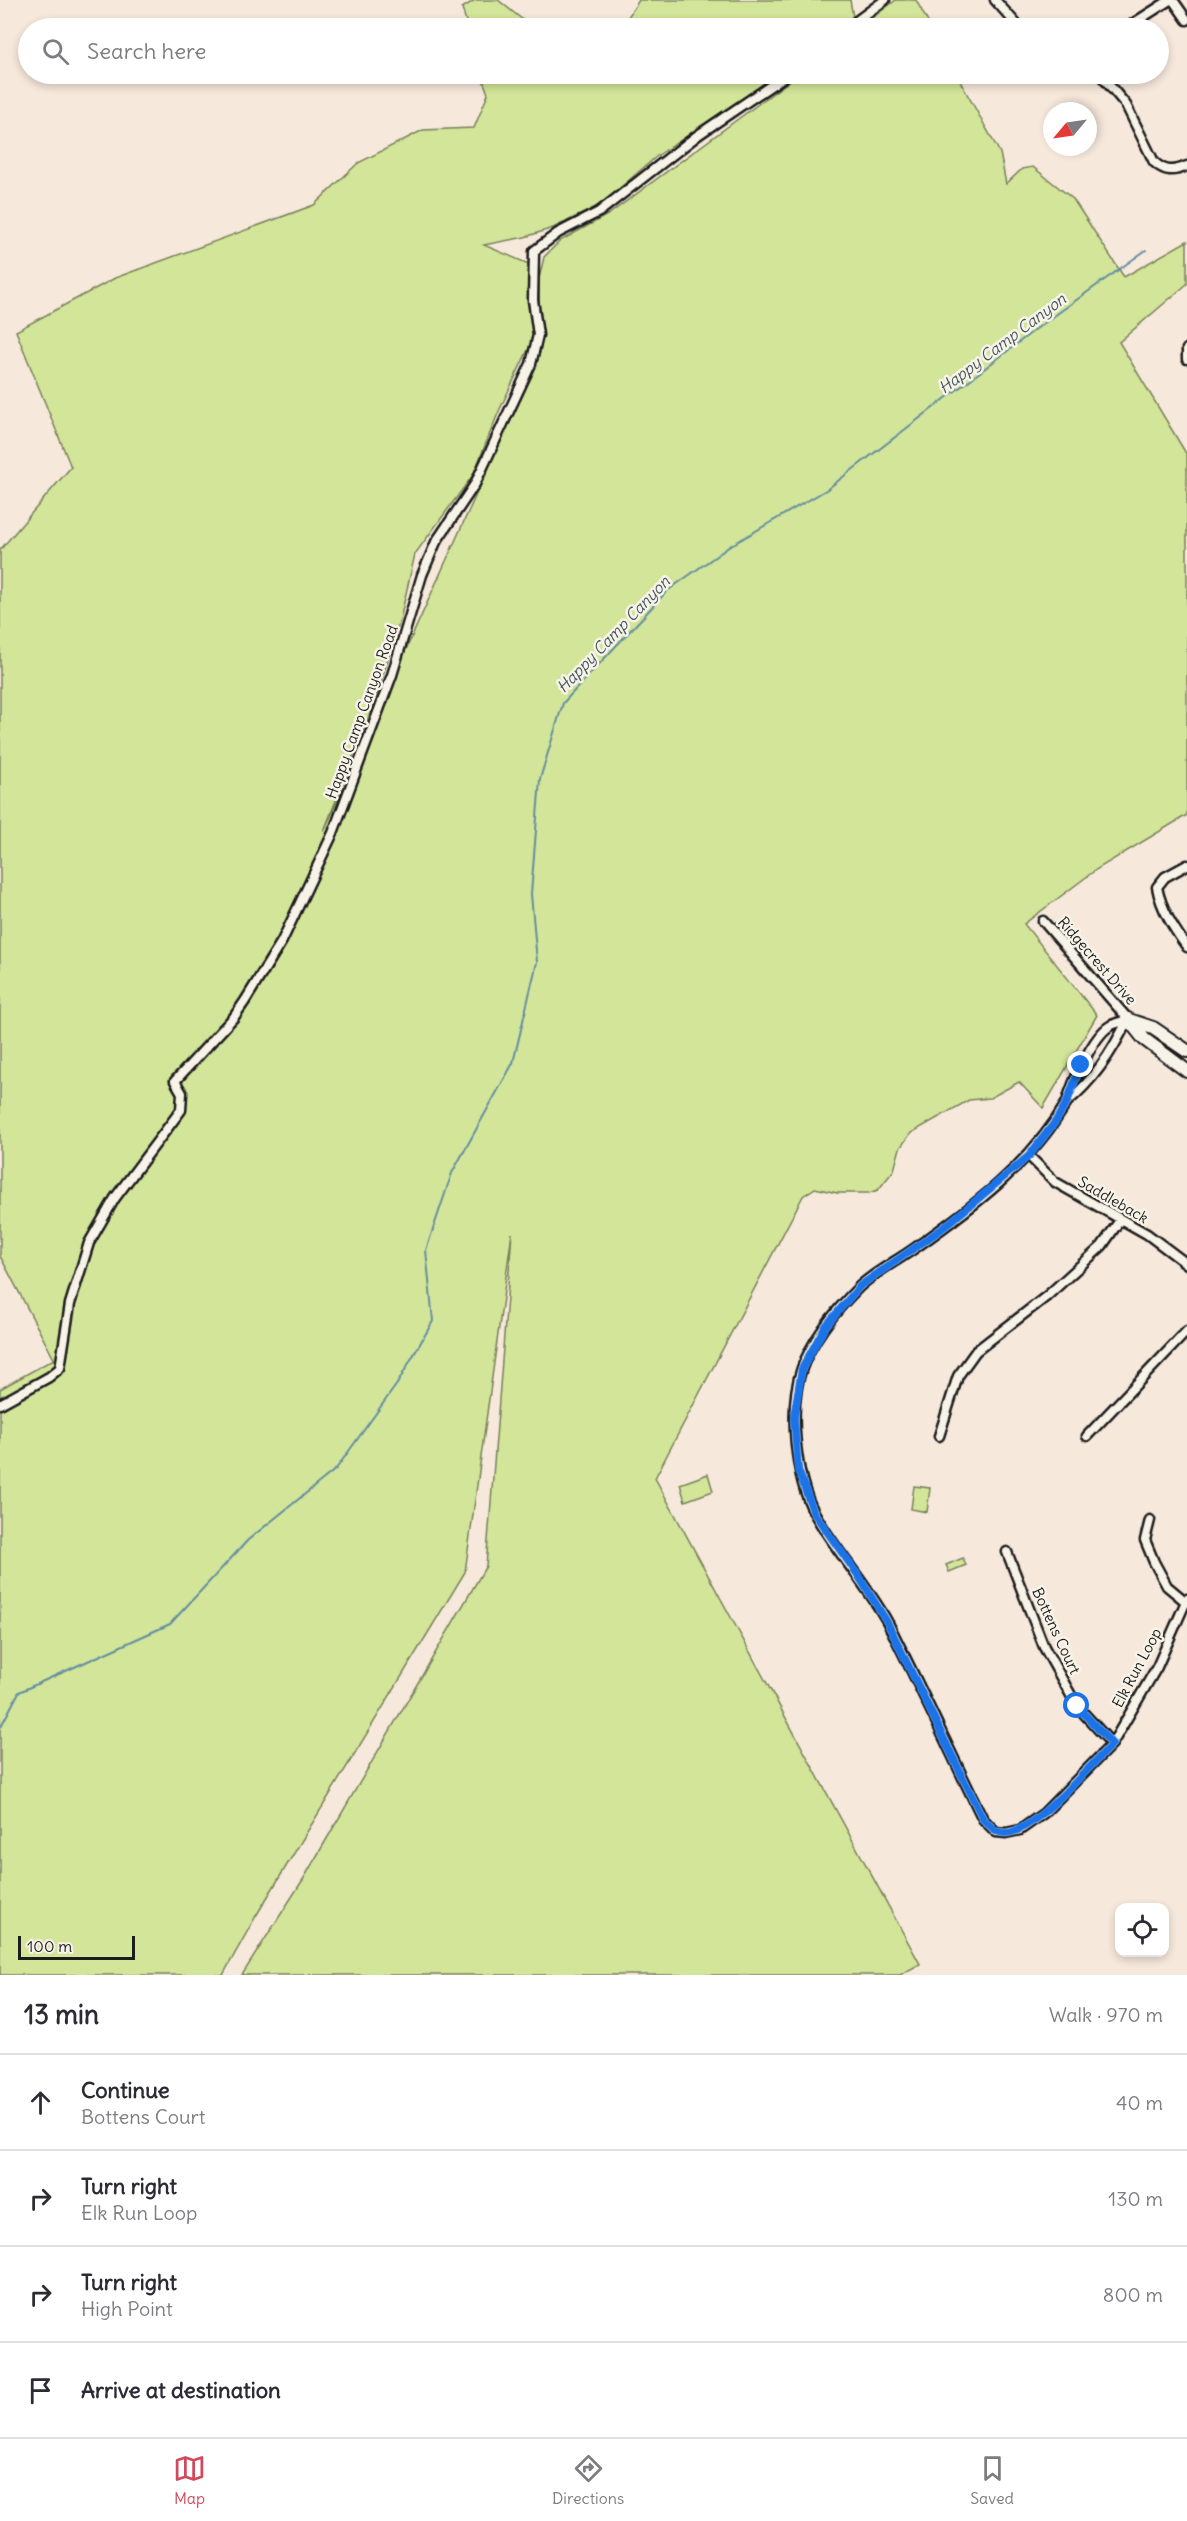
<!DOCTYPE html>
<meta charset="utf-8">
<style>
:root{--surface:#fff;--page:#f7f7f7;--text:#2b2b33;--muted:#7c7c81;--line:#e1e1e2;--accent:#d1495b}
body{margin:0;font-family:Delius,sans-serif;background:var(--page);color:var(--text)}
.controls{position:absolute;right:18px;bottom:18px;display:grid;overflow:hidden;border-radius:12px;box-shadow:0 3px 9px #0003}
.controls button{width:54px;height:54px;display:grid;place-items:center;padding:0;border:0;border-bottom:2px solid var(--line);background:var(--surface);color:var(--text);font:30px sans-serif}
.compass{position:absolute;left:1043px;top:102px;width:54px;height:54px;border-radius:50%;background:var(--surface);box-shadow:0 3px 9px #0003;rotate:241deg}
.scale{position:absolute;left:18px;bottom:15px;width:117px;box-sizing:border-box;padding-left:6px;border:3px solid #1c1c1c;border-top:0;font-size:16px;line-height:21px;white-space:nowrap;color:#1c1c1c;-webkit-text-stroke:4px #f7f3e8;paint-order:stroke}
.stop{position:absolute;width:18px;height:18px;margin:-14px;border:4px solid #1a73e8;border-radius:50%;background:#fff}
.stop.end{background:#1a73e8;border-color:#fff;box-shadow:0 2px 6px #0008}
.list{margin:0;padding:0;list-style:none}
h2{display:flex;justify-content:space-between;align-items:center;height:78px;margin:0;padding:0 24px;font-size:26px}
h2 small{font-size:20px;font-weight:400;color:var(--muted)}
.list li{display:grid;grid-template-columns:39px 1fr auto;gap:18px;align-items:center;box-sizing:border-box;height:96px;padding:0 24px;border-top:2px solid var(--line)}
.list b{display:block;font-size:22px;white-space:nowrap}
.list p{margin:0;font-size:20px;white-space:nowrap;color:var(--muted)}
.list em{font-size:20px;font-style:normal;color:var(--muted)}
.icon{flex:none;width:33px;height:33px;fill:none;stroke:currentColor;stroke-width:2;stroke-linecap:round;stroke-linejoin:round}
.map{position:relative;flex:none;width:1187px;height:1975px;overflow:hidden}
.search{position:absolute;background:var(--surface);box-shadow:0 3px 9px #0003;left:18px;right:18px;top:18px;height:66px;display:flex;align-items:center;gap:15px;box-sizing:border-box;padding:0 21px;border-radius:33px;color:var(--muted);font-size:22px}
.sheet{height:462px;background:var(--surface)}
nav{display:flex;justify-content:space-around;align-items:center;box-sizing:border-box;height:84px;border-top:2px solid var(--line);background:var(--surface);font-size:16px;color:var(--muted)}
nav a{display:grid;justify-items:center;gap:3px}
nav .on{color:var(--accent)}
.map>svg:first-child{display:block}
.green{fill:#d2e599;stroke:#77805a;stroke-width:1.5}
.lines{fill:none;stroke-linecap:round;stroke-linejoin:round}
.stream{stroke:#658ea0;stroke-width:2}
.street-casing{stroke:#1c1c1c;stroke-width:13}
.secondary-casing{stroke:#1c1c1c;stroke-width:16}
.street{stroke:#f7f3e8;stroke-width:8}
.secondary{stroke:#f7f3e8;stroke-width:12}
.route{stroke:#1a73e8;stroke-width:8}
.labels{text-anchor:middle;stroke-width:5;stroke-linejoin:round;paint-order:stroke}
.street-label{font-size:15px;fill:#1c1c1c;stroke:#f7f3e8}
.water-label{font-size:16px;font-style:italic;fill:#41555e;stroke:#f7f3e8}
</style>
<div class="map">
<svg width="1187" height="1975" viewBox="0 0 1187 1975">
<rect width="100%" height="100%" fill="#f7e8dc"/>
<filter id="ink" filterUnits="userSpaceOnUse"><feTurbulence type="fractalNoise" baseFrequency=".0167" numOctaves="2"/><feDisplacementMap in="SourceGraphic" scale="12" xChannelSelector="R" yChannelSelector="G"/><feConvolveMatrix kernelMatrix="1 2 1 2 8 2 1 2 1" color-interpolation-filters="sRGB"/></filter>
<g filter="url(#ink)">
<!-- green -->
<path class="green" d="M475 0H498L533 28H468L462 8Z
M639 0H850L853 17 847 23 833 28H621Z
M896 0H916L931 28H859Z
M481 74H779L657 156 600 205 553 228 525 237 484 245 531 265 535 335 499 411 473 475 415 554 400 620 375 701 324 831 540 353 539 279 544 257 560 241 609 214 799 74H956L1000 153 1006 184 1022 169 1033 167 1073 199 1124 277 1187 241V284L1119 342 1187 455V815L1097 869 1024 924 1097 1015 1043 1108 1019 1082 990 1098 969 1100 911 1133 900 1148 894 1170 878 1190 869 1193H837L815 1188 803 1196 655 1478 920 1964 900 1975H242L304 1878 486 1566 512 1233 465 1572 256 1916 223 1975H0V1389L54 1359 0 1256V550L71 467 16 331 115 278 314 205 358 163 423 130 474 128 488 94Z
M708 1474 713 1491 685 1501 680 1484Z
M914 1486 930 1488 927 1512 911 1509Z
M963 1558 966 1565 949 1572 946 1565Z"/>
<g class="lines">
<!-- stream -->
<path class="stream" d="M0 1728 19 1692 170 1624 248 1540 336 1469 397 1384 433 1321 426 1250 452 1173 513 1063 537 962 531 894 540 779 563 703 667 591 730 546 826 490 1036 329 1146 250"/>
<!-- street casing -->
<g class="street-casing">
<path id="street" d="M995 0 1020 28
M1173 0 1187 20
M847 28 885 0
M1126 28 1170 0
M1100 74 1126 105 1154 162C1165 172 1173 172 1187 166
M1187 349V359
M1187 865 1165 877 1157 887C1161 909 1174 929 1187 947
M1043 921 1128 1019
M1128 1019C1113 1051 1094 1080 1067 1102 1072 1083 1093 1036 1110 1026 1115 1023 1122 1022 1128 1019Z
M1067 1102C1031 1164 973 1207 915 1248 897 1261 875 1272 859 1287 837 1309 813 1338 802 1368 788 1407 795 1478 815 1514 836 1552 867 1584 888 1623 921 1688 951 1754 983 1819L996 1832 1006 1833 1020 1830 1044 1813 1112 1744 1157 1667 1187 1599
M1029 1156 1055 1182 1147 1234 1187 1264
M0 1404 49 1377 60 1368 70 1304 89 1243 115 1198 181 1110 182 1093 175 1081 234 1017 245 1001 282 941 333 833 392 675 422 575 436 542 475 484 531 364 538 335 533 300 534 251 558 233 599 212 698 135 788 74
M939 1436 958 1376 976 1351 1047 1296 1102 1246 1120 1220
M1087 1436 1187 1331
M1150 1520 1145 1540 1154 1562 1167 1586 1185 1601
M1007 1552 1044 1647 1077 1706 1112 1744"/>
</g>
<!-- secondary casing -->
<g class="secondary-casing">
<path id="secondary" d="M1128 1019 1144 1039 1187 1071
M1129 1020 1153 1028 1187 1051"/>
</g>
<!-- street -->
<use href="#street" class="street"/>
<!-- secondary -->
<use href="#secondary" class="secondary"/>
</g>
</g>
<g class="lines" filter="url(#ink)">
<!-- route -->
<path class="route" d="M1077 1706 1112 1744C1091 1765 1034 1832 1006 1833 996 1834 990 1825 983 1819L887 1622 858 1575 814 1513 798 1470 794 1417 802 1369 825 1327 860 1286 943 1228 1029 1156 1056 1121 1067 1102 1081 1065"/>
</g>
<g class="labels">
<!-- street labels -->
<g class="street-label">
<text transform="translate(362 712) rotate(-70)" y="5">Happy Camp Canyon Road</text>
<text transform="translate(1097 961) rotate(49)" y="5">Ridgecrest Drive</text>
<text transform="translate(1113 1200) rotate(30)" y="5">Saddleback</text>
<text transform="translate(1056 1631) rotate(65)" y="5">Bottens Court</text>
<text transform="translate(1137 1668) rotate(-62)" y="5">Elk Run Loop</text>
</g>
<!-- water labels -->
<g class="water-label">
<text transform="translate(1002 343) rotate(-37)" y="6">Happy Camp Canyon</text>
<text transform="translate(613 634) rotate(-46)" y="6">Happy Camp Canyon</text>
</g>
</g>
</svg>
<div class="controls">
<button><svg class="icon" aria-label="locate" viewBox="0 0 24 24"><circle cx="12" cy="12" r="6"/><path d="M12 2v4M12 18v4M2 12h4M18 12h4"/></svg></button>
</div>
<svg class="compass" viewBox="-18 -18 36 36"><path d="M0-13l5 13h-10z" fill="#e53935"/><path d="M0 13l5-13h-10z" fill="#7c7c81"/></svg>
<div class="scale">100 m</div>
<div class="stop" style="left:1077px;top:1706px"></div>
<div class="stop end" style="left:1081px;top:1065px"></div>
<div class="search"><svg class="icon" aria-label="search" viewBox="0 0 24 24"><circle cx="10" cy="10" r="6"/><path d="M15 15l6 6"/></svg>Search here</div>
</div>
<section class="sheet">
<h2>13 min<small>Walk · 970 m</small></h2>
<ul class="list">
<li><svg class="icon" aria-label="ahead" viewBox="0 0 24 24"><path d="M12 20V5M6 11l6-6 6 6"/></svg><div><b>Continue</b><p>Bottens Court</p></div><em>40 m</em></li>
<li><svg class="icon" aria-label="right" viewBox="0 0 24 24"><path d="M7 20v-9h11M14 6l5 5-5 5"/></svg><div><b>Turn right</b><p>Elk Run Loop</p></div><em>130 m</em></li>
<li><svg class="icon" aria-label="right" viewBox="0 0 24 24"><path d="M7 20v-9h11M14 6l5 5-5 5"/></svg><div><b>Turn right</b><p>High Point</p></div><em>800 m</em></li>
<li><svg class="icon" aria-label="arrive" viewBox="0 0 24 24"><path d="M6 21V4h12l-3 4 3 4H6"/></svg><div><b>Arrive at destination</b></div></li>
</ul>
</section>
<nav>
<a class="on"><svg class="icon" aria-label="map" viewBox="0 0 24 24"><path d="M3 6l6-2 6 2 6-2v14l-6 2-6-2-6 2zM9 4v14M15 6v14"/></svg>Map</a>
<a><svg class="icon" aria-label="directions" viewBox="0 0 24 24"><path d="M12 3l9 9-9 9-9-9zM9 14v-3h6M13 9l2 2-2 2"/></svg>Directions</a>
<a><svg class="icon" aria-label="saved" viewBox="0 0 24 24"><path d="M7 4h10v16l-5-4-5 4z"/></svg>Saved</a>
</nav>
